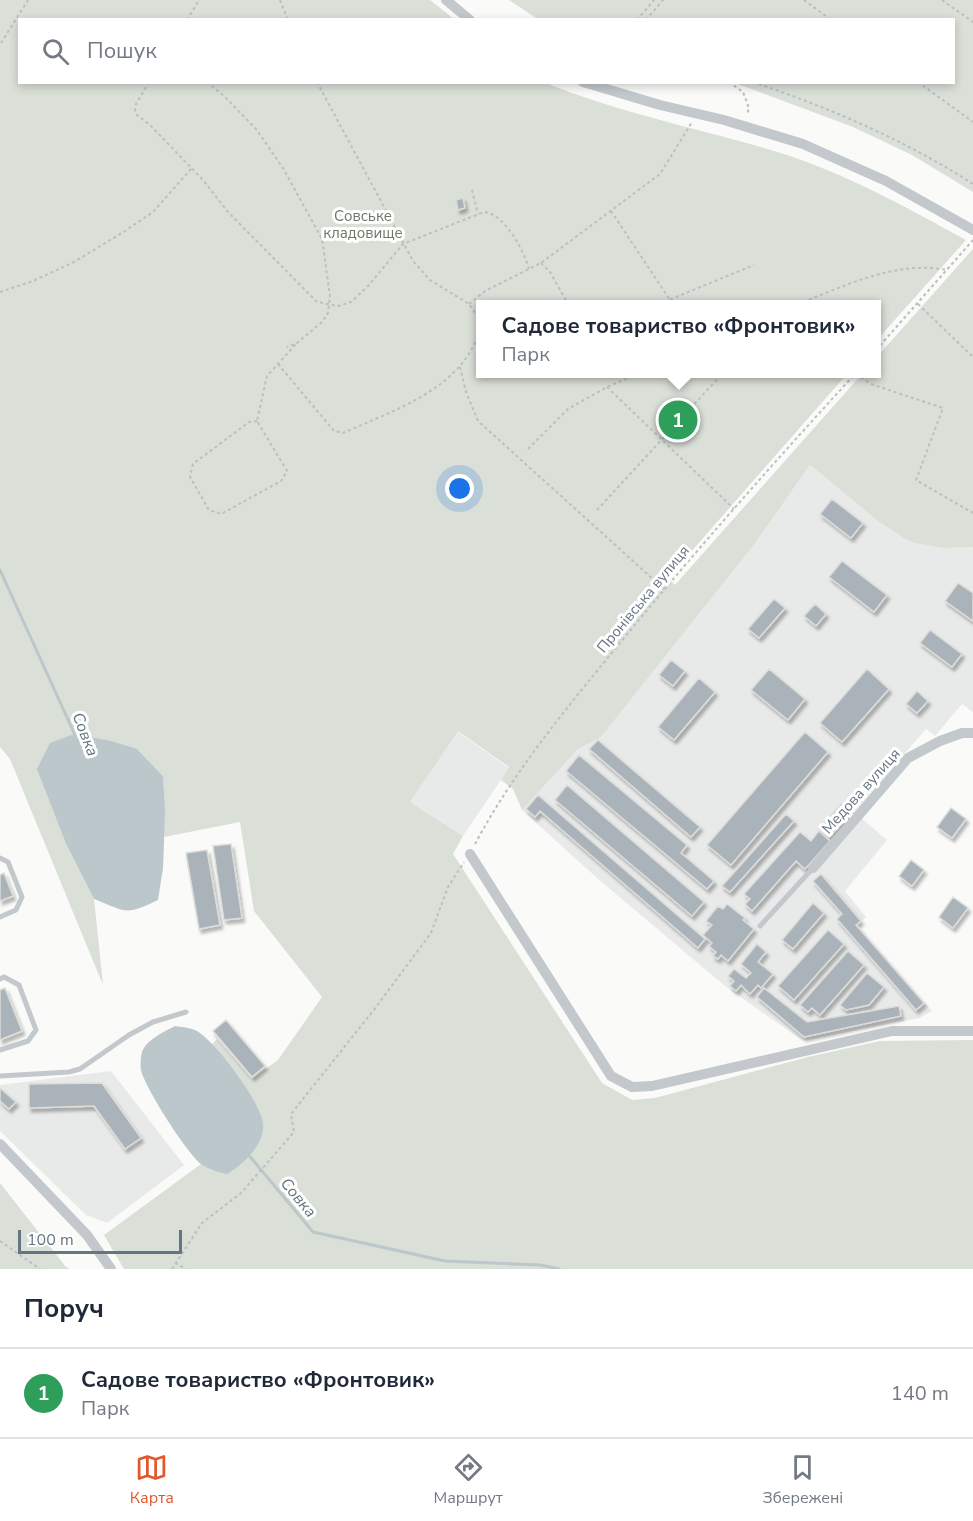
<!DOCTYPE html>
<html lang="uk">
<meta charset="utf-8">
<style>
:root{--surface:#fff;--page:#f2f2f3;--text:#1f2937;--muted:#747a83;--line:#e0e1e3;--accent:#e4572e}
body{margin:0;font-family:"Nunito Sans",sans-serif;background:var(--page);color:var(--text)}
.scale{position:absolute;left:18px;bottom:15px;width:164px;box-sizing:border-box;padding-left:6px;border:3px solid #657683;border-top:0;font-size:16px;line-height:21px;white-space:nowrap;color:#657683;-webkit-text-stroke:4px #fff;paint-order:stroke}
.you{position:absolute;left:460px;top:489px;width:21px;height:21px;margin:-15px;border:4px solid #fff;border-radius:50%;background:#1a73e8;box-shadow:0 0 0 9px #1a73e833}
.badge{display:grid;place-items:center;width:39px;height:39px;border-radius:50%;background:var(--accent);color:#fff;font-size:20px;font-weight:700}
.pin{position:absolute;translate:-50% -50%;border:3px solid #fff;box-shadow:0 2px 6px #0006}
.popup{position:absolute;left:476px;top:300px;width:405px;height:78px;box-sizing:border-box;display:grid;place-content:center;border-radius:0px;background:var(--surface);filter:drop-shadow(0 2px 4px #0005);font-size:20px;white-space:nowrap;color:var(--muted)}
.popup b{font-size:22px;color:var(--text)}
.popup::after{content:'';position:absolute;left:50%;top:100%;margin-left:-12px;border:12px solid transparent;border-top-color:var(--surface)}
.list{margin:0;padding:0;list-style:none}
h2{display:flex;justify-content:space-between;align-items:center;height:78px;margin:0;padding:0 24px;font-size:26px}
h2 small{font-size:20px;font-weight:400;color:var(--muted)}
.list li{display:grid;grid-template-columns:39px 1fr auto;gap:18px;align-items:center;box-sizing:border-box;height:90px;padding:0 24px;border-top:2px solid var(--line)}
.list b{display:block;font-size:22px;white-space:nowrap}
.list p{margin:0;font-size:20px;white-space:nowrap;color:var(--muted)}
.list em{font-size:20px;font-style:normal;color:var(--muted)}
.icon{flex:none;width:33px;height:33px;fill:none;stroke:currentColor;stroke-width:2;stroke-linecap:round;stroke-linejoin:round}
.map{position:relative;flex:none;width:973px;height:1269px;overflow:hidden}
.search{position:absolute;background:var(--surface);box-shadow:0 3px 9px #0003;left:18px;right:18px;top:18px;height:66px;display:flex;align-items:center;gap:15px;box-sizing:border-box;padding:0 21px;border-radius:0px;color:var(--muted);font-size:22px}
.sheet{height:168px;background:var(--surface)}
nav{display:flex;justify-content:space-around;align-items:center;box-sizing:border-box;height:84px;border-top:2px solid var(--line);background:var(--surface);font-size:16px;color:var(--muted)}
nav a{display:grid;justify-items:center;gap:3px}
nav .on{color:var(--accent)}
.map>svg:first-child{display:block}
.built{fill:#e8e9e9}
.green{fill:#dadfd7}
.water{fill:#bbc7cb}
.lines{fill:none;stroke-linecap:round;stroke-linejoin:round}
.stream{stroke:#bbc7cb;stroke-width:3}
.building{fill:#aab3b9;stroke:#dcdcda;stroke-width:1.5;filter:url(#shadow)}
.path{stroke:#bbbfc2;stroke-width:2;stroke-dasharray:3 3;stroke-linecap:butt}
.service{stroke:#c3c8cc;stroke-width:5}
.minor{stroke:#c3c8cc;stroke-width:10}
.labels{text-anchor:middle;stroke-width:6;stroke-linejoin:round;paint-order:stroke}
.park-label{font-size:15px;fill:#687a64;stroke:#fff}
.street-label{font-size:15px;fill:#657683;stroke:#fff}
.water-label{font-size:16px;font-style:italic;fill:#60757c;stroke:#fff}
</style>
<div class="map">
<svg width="973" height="1269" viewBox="0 0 973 1269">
<defs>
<filter id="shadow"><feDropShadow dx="2.5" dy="4" stdDeviation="1.5" flood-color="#0004"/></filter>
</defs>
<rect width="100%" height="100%" fill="#fafaf8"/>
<!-- built -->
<path class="built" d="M810 465 878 521 905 539 914 543 944 548 973 547V712L962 704 935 736 926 729 854 812 887 840 845 891 866 917 857 925 932 1011 919 1018 803 1041 725 986 597 878 522 810 577 750 601 737 753 546Z
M457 731 509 768 463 836 410 802Z
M111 1071 184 1165 107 1223 86 1215 0 1131V1085Z"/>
<!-- green -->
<path class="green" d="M0 0H430L454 19 20 20V82L546 83C622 114 702 129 781 153 846 174 906 207 966 240L876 341V304H480V374H847L668 578 675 585 862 374H876V358L973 249V547L944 548 914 543 905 539 878 521 810 465 753 546 601 737 577 750 522 810 513 789 501 780 509 767 458 731 410 802 463 836 453 854 602 1083 632 1100 655 1098 808 1057 880 1041 973 1040V1269H124L104 1235 201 1164 213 1171 240 1078 212 1044 217 1039 252 1079 278 1060 322 997 254 911 240 822 164 837 163 776 137 749 67 846 94 899 103 985 10 759 0 747Z
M509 0H973V192L912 155 853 127 735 83 954 82V20H539Z
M0 1183 66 1267 70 1269H0Z"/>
<!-- water -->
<path class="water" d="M74 734 111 741 137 749 163 776 165 811 163 868 158 900C125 916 127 912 94 899L67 846 37 769 50 743Z
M175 1026C182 1027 191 1028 197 1031 216 1042 261 1102 263 1124 265 1144 243 1165 227 1174 218 1172 209 1170 201 1164 187 1153 145 1088 141 1070 140 1066 141 1055 142 1052 147 1039 164 1032 175 1026Z"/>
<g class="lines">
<!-- stream -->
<path class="stream" d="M0 570 75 735
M247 1153 313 1232 445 1261 540 1265 559 1269"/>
</g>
<!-- building -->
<path class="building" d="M463 198 465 208 458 210 456 200Z
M832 499 863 523 851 538 820 514Z
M842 561 887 595 874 612 829 577Z
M958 583 973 593V621L945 601Z
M774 599 785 608 759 638 748 629Z
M815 604 826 614 816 626 804 616Z
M930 630 962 654 952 667 920 643Z
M671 660 685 671 673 686 659 675Z
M769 669 805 699 788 720 751 690Z
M867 669 889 689 842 742 820 723Z
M699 678 715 692 674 740 658 727Z
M917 691 928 701 917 713 906 704Z
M805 732 828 752 731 865 707 845Z
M598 740 700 827 691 837 589 749Z
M579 755 687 845 681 853 714 881 707 889 566 771Z
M567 785 704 902 692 916 555 800Z
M538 795 705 939 698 948 540 811 535 817 526 809Z
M842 803 852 812 829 837 819 829Z
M951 808 966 819 952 838 937 827Z
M786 814 794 821 730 892 722 886Z
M819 831 830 841 805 869 796 861 752 911 745 904 750 899 744 894 800 832 811 841Z
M231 844 242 918 224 920 213 846Z
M207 850 220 925 199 929 186 853Z
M911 860 924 870 912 886 899 876Z
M4 873 13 896 0 901V875Z
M821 874 861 921 856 925 924 1003 916 1010 837 919 842 914 813 881Z
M953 897 968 908 953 928 939 917Z
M813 903 824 913 793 949 782 940Z
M727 904 745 918 743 920 754 929 728 961 721 955 718 959 713 956 716 952 709 946 712 943 703 935 712 925 706 921 718 906 723 909Z
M828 930 844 944 794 1000 778 986Z
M757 944 766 952 758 962 773 974 761 988 758 985 750 994 741 985 736 991 730 986 734 981 728 976 734 969 746 978 751 973 741 964Z
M848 951 864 965 820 1015 812 1008 808 1012 800 1005Z
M867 973 884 987 869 1005 846 1010 840 1005Z
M5 988 22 1031 0 1040V990Z
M764 988 807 1022 899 1006 901 1016 804 1037 757 997Z
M226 1020 265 1066 252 1077 213 1031Z
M102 1083 141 1138 125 1149 94 1106 29 1108V1084Z
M0 1088 16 1102 9 1109 0 1101Z"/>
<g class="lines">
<!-- path -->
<path class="path" d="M280 0 288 20
M804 0 831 20
M942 0 973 22
M187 20 199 0
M637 20 654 0
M646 20 663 0
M1 43 28 0
M149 82 136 104 135 110 137 115 150 125 203 180 228 212 317 302 338 306 351 302 368 286 403 244 484 212C505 214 524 251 529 269
M207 82 224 96 256 129 283 168 322 239 330 296 328 313 322 322 297 343 287 347
M317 82 413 261 430 280 469 304 480 320
M729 82 743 92 749 108 747 115
M753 82C830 108 905 140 973 184
M918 82 973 122
M472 190 478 214
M611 211 670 300
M541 263 550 272 568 304
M0 292 33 281 74 262 125 231 153 212 191 169
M469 304 485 291 541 263 660 174 692 122
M659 304 754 265
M798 304C845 286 896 260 947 270
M918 304 973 357
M876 350 973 240
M278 364 334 431 343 433C394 410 463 389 480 329
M460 367 466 392 478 421 664 589
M856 374 871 384 943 408 916 480 973 513
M607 387 734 509
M257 421 249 422 193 464 190 477 209 510 221 514 281 481 287 471 257 421 267 376 297 343
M528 449 568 409 607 387 637 374
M597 510 722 374
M475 844C515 769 570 704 624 638 698 548 776 460 855 374
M0 1241 40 1269
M175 1263 186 1269
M172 1269 202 1223 241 1193 294 1132 291 1114 373 1011 431 933 448 887 464 862"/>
<!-- service -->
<path class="service" d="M0 858 8 862 22 897 16 910 0 917
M760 926 813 868
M0 979 4 977 19 985 36 1030 28 1041 0 1050
M0 1076 69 1072 80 1069 129 1035 153 1022 186 1012"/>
<!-- minor -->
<path class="minor" d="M446 0 470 20
M583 82 660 105 724 120 803 144 886 181 973 230
M470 854 611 1076 632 1087 652 1086 892 1031H973
M813 868 908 758 940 741 962 733H973
M0 1144 87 1235 111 1269"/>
</g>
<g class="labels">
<!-- park labels -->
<g class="park-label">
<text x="363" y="221">Совське<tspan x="363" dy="17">кладовище</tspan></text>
</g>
<!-- street labels -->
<g class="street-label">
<text transform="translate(643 599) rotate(-50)" y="5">Пронівська вулиця</text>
<text transform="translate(861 791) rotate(-48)" y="5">Медова вулиця</text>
</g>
<!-- water labels -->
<g class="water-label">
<text transform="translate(86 734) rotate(69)" y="6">Совка</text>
<text transform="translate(299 1197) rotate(50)" y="6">Совка</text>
</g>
</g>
</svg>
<div class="scale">100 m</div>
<div class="you"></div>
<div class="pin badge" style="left:678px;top:420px;background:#2e9e5b">1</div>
<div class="popup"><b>Садове товариство «Фронтовик»</b>Парк</div>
<div class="search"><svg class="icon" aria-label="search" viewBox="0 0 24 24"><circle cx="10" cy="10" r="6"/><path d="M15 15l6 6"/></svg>Пошук</div>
</div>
<section class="sheet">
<h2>Поруч<small></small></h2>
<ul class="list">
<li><span class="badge" style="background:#2e9e5b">1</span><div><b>Садове товариство «Фронтовик»</b><p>Парк</p></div><em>140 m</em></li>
</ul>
</section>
<nav>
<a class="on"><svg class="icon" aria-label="map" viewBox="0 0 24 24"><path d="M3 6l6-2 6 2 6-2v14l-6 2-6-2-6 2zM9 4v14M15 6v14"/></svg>Карта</a>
<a><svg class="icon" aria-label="directions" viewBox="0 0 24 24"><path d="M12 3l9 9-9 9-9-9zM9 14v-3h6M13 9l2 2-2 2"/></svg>Маршрут</a>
<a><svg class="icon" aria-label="saved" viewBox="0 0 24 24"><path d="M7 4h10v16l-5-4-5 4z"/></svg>Збережені</a>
</nav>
